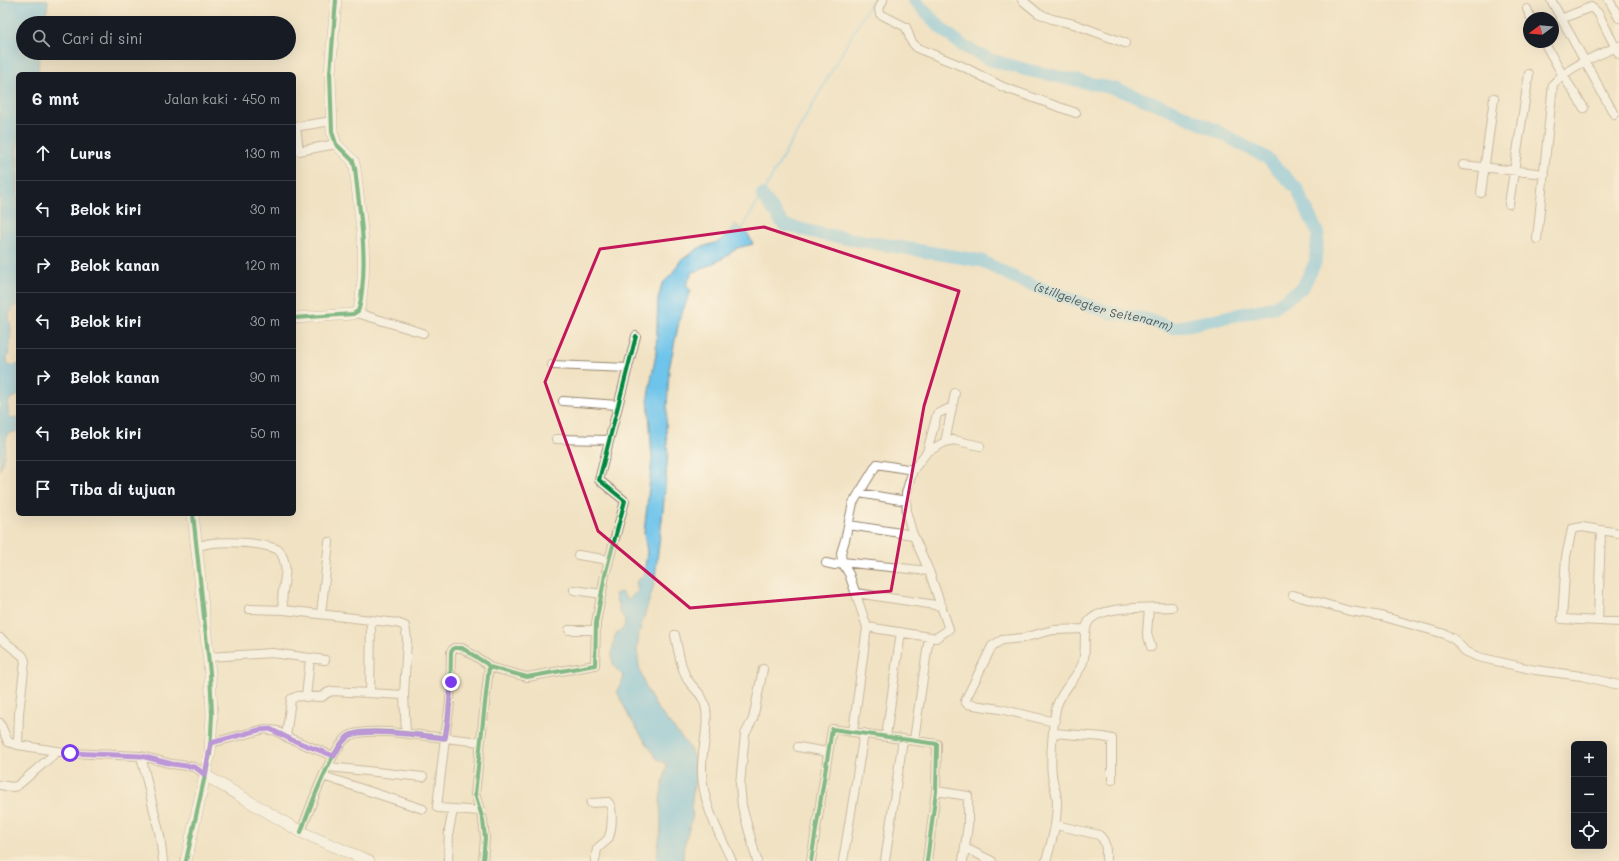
<!DOCTYPE html>
<html lang="id">
<meta charset="utf-8">
<style>
:root{--surface:#171b24;--page:#242831;--text:#f1f3f6;--muted:#9ea1a6;--line:#363941}
body{margin:0;font-family:Mali,sans-serif;background:var(--page);color:var(--text)}
.controls{position:absolute;right:12px;bottom:12px;display:grid;overflow:hidden;border-radius:6px;box-shadow:0 4px 16px #0002}
.controls button{width:36px;height:36px;display:grid;place-items:center;padding:0;border:0;border-bottom:1px solid var(--line);background:var(--surface);color:var(--text);font:20px sans-serif}
.compass{position:absolute;left:1523px;top:12px;width:36px;height:36px;border-radius:50%;background:var(--surface);box-shadow:0 4px 16px #0002;rotate:254deg}
.stop{position:absolute;width:12px;height:12px;margin:-9px;border:3px solid #7c3aed;border-radius:50%;background:#fff}
.stop.end{background:#7c3aed;border-color:#fff;box-shadow:0 1px 4px #0008}
.list{margin:0;padding:0;list-style:none}
h2{display:flex;justify-content:space-between;align-items:center;height:52px;margin:0;padding:0 16px;font-size:17px}
h2 small{font-size:13px;font-weight:400;color:var(--muted)}
.list li{display:grid;grid-template-columns:26px 1fr auto;gap:12px;align-items:center;box-sizing:border-box;height:56px;padding:0 16px;border-top:1px solid var(--line)}
.list b{display:block;font-size:15px;white-space:nowrap}
.list em{font-size:13px;font-style:normal;color:var(--muted)}
.icon{flex:none;width:22px;height:22px;fill:none;stroke:currentColor;stroke-width:2;stroke-linecap:round;stroke-linejoin:round}
.map{position:relative;flex:none;width:1619px;height:861px;overflow:hidden}
.search{position:absolute;background:var(--surface);box-shadow:0 4px 16px #0002;left:16px;top:16px;width:280px;height:44px;display:flex;align-items:center;gap:10px;box-sizing:border-box;padding:0 14px;border-radius:22px;color:var(--muted);font-size:15px}
.panel{position:absolute;background:var(--surface);box-shadow:0 4px 16px #0002;left:16px;top:72px;width:280px;height:444px;border-radius:6px}
.map>svg:first-child{display:block}
.water{fill:#6ec4eb;stroke:#547784}
.lines{fill:none;stroke-linecap:round;stroke-linejoin:round}
.stream{stroke:#6ec4eb;stroke-width:2}
.river{stroke:#6ec4eb;stroke-width:13}
.street-casing{stroke:#968670;stroke-width:10}
.secondary-casing{stroke:#968670;stroke-width:12}
.street{stroke:#fff;stroke-width:8}
.secondary{stroke:#fff;stroke-width:11}
.cycleway-casing{stroke:#fcf5e5;stroke-width:6}
.cycleway{stroke:#00873e;stroke-width:4}
.route{stroke:#7c3aed;stroke-width:5}
.marked{fill:none;stroke:#c2185b;stroke-width:3;stroke-linejoin:round}
.labels{text-anchor:middle;stroke-width:3;stroke-linejoin:round;paint-order:stroke}
.water-label{font-size:12px;font-style:italic;fill:#4a585c;stroke:#fcf5e5}
</style>
<div class="map">
<svg width="1619" height="861" viewBox="0 0 1619 861">
<rect width="100%" height="100%" fill="#fcf5e5"/>
<filter id="ink" filterUnits="userSpaceOnUse"><feTurbulence type="fractalNoise" baseFrequency=".025" numOctaves="2"/><feDisplacementMap in="SourceGraphic" scale="8" xChannelSelector="R" yChannelSelector="G"/><feConvolveMatrix kernelMatrix="1 2 1 2 8 2 1 2 1" color-interpolation-filters="sRGB"/></filter>
<filter id="wash" filterUnits="userSpaceOnUse"><feTurbulence type="fractalNoise" baseFrequency=".012" numOctaves="4" result="noise"/><feDisplacementMap in="SourceGraphic" scale="16" xChannelSelector="R" yChannelSelector="G"/><feGaussianBlur stdDeviation="0.9" result="paint"/><feColorMatrix in="noise" values="0 0 0 0 0 0 0 0 0 0 0 0 0 0 0 0 0 1.4 0 .05"/><feComposite in="paint" operator="in"/></filter>
<g filter="url(#wash)">
<rect width="100%" height="100%" fill="#f1e2c3"/>
<!-- water -->
<path class="water" d="M0 0H48L47 10 40 23H23V53H39L38 74H18V304L13 308 9 315 11 329 10 347 7 359 8 365 12 366 18 364V396L11 398C7 403 7 413 11 418L18 417V431L7 434 4 457 0 470Z
M735 224 748 234 753 244 737 248 727 256 700 270 692 272 686 285 691 291 680 317 669 369 666 429 668 454 663 511 654 585 639 633 637 652 640 671 647 690 657 708 689 747 694 759 695 777 691 808 693 815 683 850V861H656L661 827 660 799 667 764 657 759 629 717 617 691 624 677C607 662 612 655 615 635L624 628 625 619 620 613 615 594 621 592 628 600 638 591 636 582 644 575 647 552 644 533 652 459 648 396 656 354 658 299 662 284 673 273 680 261 699 248 721 241Z"/>
<g class="lines">
<!-- stream -->
<path class="stream" d="M742 229 872 0"/>
<!-- river -->
<path class="river" id="s1" d="M762 195 784 225 821 234 982 261 1021 281 1063 296 1111 313 1142 318 1174 328 1274 307 1303 287 1315 263 1318 234 1297 189 1267 158 1217 131 1170 109 1116 89 1027 70 991 60 963 46 941 28 914 0"/>
</g>
</g>
<g filter="url(#ink)">
<g class="lines">
<!-- street casing -->
<g class="street-casing">
<path id="street" d="M883 0 879 9 880 14 906 27 911 41 917 48 964 67 1003 87 1076 113
M1022 0 1038 13 1052 19 1074 24 1125 43
M1551 0 1614 114
M1609 0 1619 18
M1527 9 1531 18
M1561 19 1591 7 1598 13 1619 54
M1544 42 1562 74 1584 108
M294 127 332 121
M296 127 299 151 336 144
M1463 165 1545 174
M1481 193 1494 98
M1509 204 1529 74
M1537 239 1553 84C1571 65 1596 56 1619 46
M357 313 423 333
M552 365 628 368
M563 401 618 405
M556 439 609 440
M945 442 955 393
M927 452 937 414 952 407
M859 493 906 501
M849 525 913 535
M1619 533 1582 527 1572 529 1566 557 1562 619 1619 622
M197 547C213 539 263 542 279 550 294 572 277 590 284 610
M578 555 609 560
M826 563 835 565 842 562 929 571
M574 590 602 594
M856 593 942 606
M1293 595 1350 611 1381 616 1445 634 1455 640 1465 651 1478 657 1535 670 1582 676 1619 685
M1149 608 1147 633 1151 647
M249 609 284 610 397 623 405 626 407 639 404 695 406 733
M321 614 329 542
M1598 621 1601 530
M867 627 936 638 949 629 929 571 912 532 907 514 906 493 913 470 927 452 945 442 954 440 980 446
M569 630H596
M675 635C678 649 680 666 687 679 695 691 703 693 706 709 709 729 702 747 702 767 701 801 718 831 732 861
M0 638 23 656 25 661 19 713 18 745
M208 657 272 653 325 660
M489 667 527 677 595 665 596 623 605 575 625 501 599 480 636 336
M370 693 371 620
M306 697 310 659
M1055 722 1000 709 967 704 965 701 992 646 1002 640 1023 638 1053 630 1086 629
M0 723 8 742 18 745 69 753 141 756 160 836 163 861
M853 732 867 627 849 574 842 562 841 553 845 540 853 503 877 464 913 470
M1054 733 1103 737 1112 739V780
M886 736 901 632
M914 740 929 637
M211 743 265 729 277 731 286 737
M798 747 828 752
M141 756 172 764 194 767 199 770 205 775
M333 756 286 737 291 699 298 696 322 697 327 693 332 691 404 695
M329 767 423 777
M323 776 423 809
M0 785 12 787 17 786 58 751
M936 791 968 796V825L963 861
M591 803 608 802C614 807 612 832 608 839 605 843 600 845 597 849L595 861
M481 811 438 808 437 807 445 738 481 742
M1056 825 1099 835C1107 842 1106 850 1106 859
M301 832C308 813 333 742 351 735 369 727 424 736 445 738L450 703 451 652 454 648H462L487 664 489 667 475 794 483 820 485 838 483 861
M965 848 992 861
M448 861 449 830 453 810
M757 861 742 806 740 784 745 734 753 719 763 669
M811 861 832 729 937 744 936 791 927 861
M843 861 864 733
M885 861 903 739
M1046 861C1052 841 1057 823 1057 802 1057 793 1053 784 1052 775 1050 761 1053 719 1057 705 1062 691 1074 680 1081 667 1088 654 1082 638 1087 625 1094 604 1154 608 1172 607"/>
</g>
<!-- secondary casing -->
<g class="secondary-casing">
<path id="secondary" d="M294 318 353 314 358 311C361 304 361 297 362 290 367 250 359 208 355 168L353 161 336 144 332 132 330 73 336 0
M205 775 301 832 369 861
M186 861 210 753 212 714 210 673 193 514"/>
</g>
<!-- street -->
<use href="#street" class="street"/>
<!-- secondary -->
<use href="#secondary" class="secondary"/>
<!-- cycleway casing -->
<g class="cycleway-casing">
<path id="cycleway" d="M294 318 353 314 358 311C361 304 361 297 362 290 367 250 359 208 355 168L353 161 336 144 332 132 330 73 336 0
M489 667 527 677 595 665 596 623 605 575 625 501 599 480 636 336
M301 832C308 813 333 742 351 735 369 727 424 736 445 738L450 703 451 652 454 648H462L487 664 489 667 475 794 483 820 485 838 483 861
M186 861 210 753 212 714 210 673 193 514
M811 861 832 729 937 744 936 791 927 861"/>
</g>
<!-- cycleway -->
<use href="#cycleway" class="cycleway"/>
</g>
</g>
<g class="lines" filter="url(#ink)">
<!-- route -->
<path class="route" d="M70 753 141 756 172 764 194 767 199 770 205 775 211 743 259 730 270 729 292 740 334 756C338 749 342 740 349 736 363 727 426 736 445 738L448 721 451 682"/>
</g>
<!-- marked area -->
<path d="M0 0H1619V861H0ZM764 227 959 291 924 406 891 591 690 608 598 531 545 382 600 249Z" fill="#f1e2c3" fill-opacity=".55" fill-rule="evenodd"/>
<path class="marked" d="M764 227 959 291 924 406 891 591 690 608 598 531 545 382 600 249Z"/>
<g class="labels">
<!-- water labels -->
<g class="water-label">
<text dy="4" stroke="none"><textPath href="#s1" startOffset="369">(stillgelegter Seitenarm)</textPath></text>
</g>
</g>
</svg>
<div class="controls">
<button>+</button>
<button>−</button>
<button><svg class="icon" aria-label="locate" viewBox="0 0 24 24"><circle cx="12" cy="12" r="6"/><path d="M12 2v4M12 18v4M2 12h4M18 12h4"/></svg></button>
</div>
<svg class="compass" viewBox="-18 -18 36 36"><path d="M0-13l5 13h-10z" fill="#e53935"/><path d="M0 13l5-13h-10z" fill="#9ea1a6"/></svg>
<div class="stop" style="left:70px;top:753px"></div>
<div class="stop end" style="left:451px;top:682px"></div>
<div class="search"><svg class="icon" aria-label="search" viewBox="0 0 24 24"><circle cx="10" cy="10" r="6"/><path d="M15 15l6 6"/></svg>Cari di sini</div>
<section class="panel">
<h2>6 mnt<small>Jalan kaki · 450 m</small></h2>
<ul class="list">
<li><svg class="icon" aria-label="ahead" viewBox="0 0 24 24"><path d="M12 20V5M6 11l6-6 6 6"/></svg><div><b>Lurus</b></div><em>130 m</em></li>
<li><svg class="icon" aria-label="left" viewBox="0 0 24 24"><path d="M17 20v-9H6M10 6l-5 5 5 5"/></svg><div><b>Belok kiri</b></div><em>30 m</em></li>
<li><svg class="icon" aria-label="right" viewBox="0 0 24 24"><path d="M7 20v-9h11M14 6l5 5-5 5"/></svg><div><b>Belok kanan</b></div><em>120 m</em></li>
<li><svg class="icon" aria-label="left" viewBox="0 0 24 24"><path d="M17 20v-9H6M10 6l-5 5 5 5"/></svg><div><b>Belok kiri</b></div><em>30 m</em></li>
<li><svg class="icon" aria-label="right" viewBox="0 0 24 24"><path d="M7 20v-9h11M14 6l5 5-5 5"/></svg><div><b>Belok kanan</b></div><em>90 m</em></li>
<li><svg class="icon" aria-label="left" viewBox="0 0 24 24"><path d="M17 20v-9H6M10 6l-5 5 5 5"/></svg><div><b>Belok kiri</b></div><em>50 m</em></li>
<li><svg class="icon" aria-label="arrive" viewBox="0 0 24 24"><path d="M6 21V4h12l-3 4 3 4H6"/></svg><div><b>Tiba di tujuan</b></div></li>
</ul>
</section>
</div>
